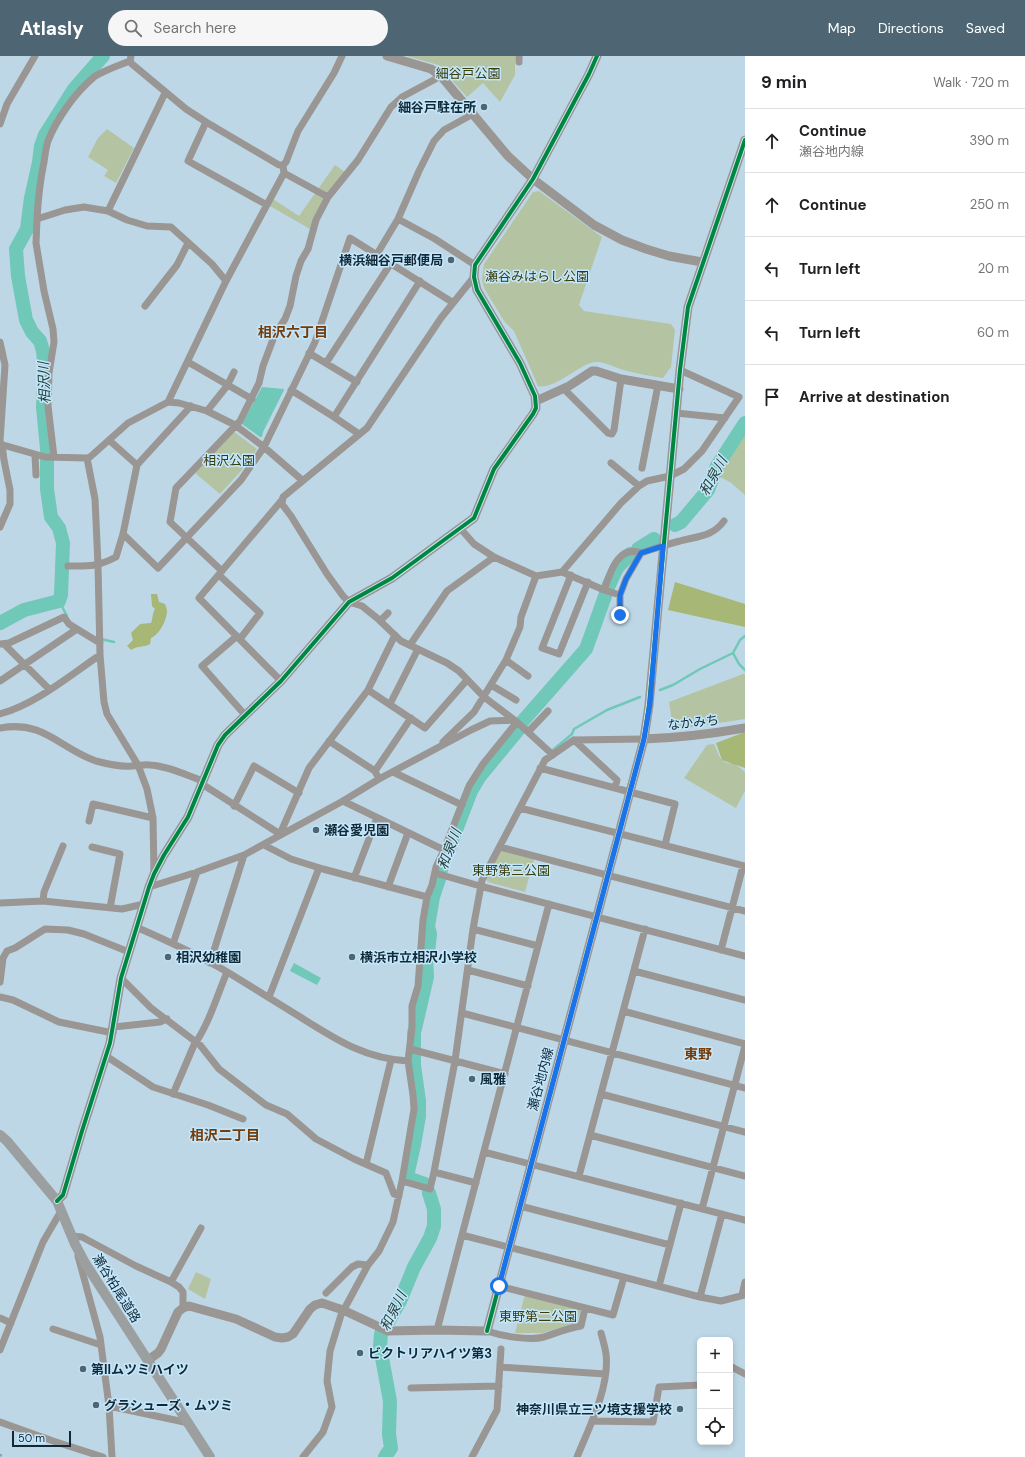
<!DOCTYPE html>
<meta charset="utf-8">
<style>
:root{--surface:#fff;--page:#f6f6f6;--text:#202124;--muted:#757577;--line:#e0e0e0;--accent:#4e6674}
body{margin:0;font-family:"DM Sans","Noto Sans JP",sans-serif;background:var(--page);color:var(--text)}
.controls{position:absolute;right:12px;bottom:12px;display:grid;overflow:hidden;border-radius:6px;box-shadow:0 2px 6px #0003}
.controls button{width:36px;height:36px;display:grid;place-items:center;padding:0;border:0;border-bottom:1px solid var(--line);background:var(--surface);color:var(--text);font:20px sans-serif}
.scale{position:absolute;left:12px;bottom:10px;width:59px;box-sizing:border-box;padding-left:4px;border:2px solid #112936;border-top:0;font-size:11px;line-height:14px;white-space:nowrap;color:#112936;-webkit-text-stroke:3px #c5e7fc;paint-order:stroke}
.stop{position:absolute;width:12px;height:12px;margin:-9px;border:3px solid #1a73e8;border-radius:50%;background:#fff}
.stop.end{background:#1a73e8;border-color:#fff;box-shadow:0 1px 4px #0008}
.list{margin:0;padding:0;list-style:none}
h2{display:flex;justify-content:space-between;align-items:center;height:52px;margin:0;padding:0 16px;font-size:17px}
h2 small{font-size:13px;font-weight:400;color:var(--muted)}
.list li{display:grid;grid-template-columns:26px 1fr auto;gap:12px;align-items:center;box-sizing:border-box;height:64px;padding:0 16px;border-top:1px solid var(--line)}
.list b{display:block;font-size:15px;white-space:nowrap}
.list p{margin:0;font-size:13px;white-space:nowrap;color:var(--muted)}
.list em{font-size:13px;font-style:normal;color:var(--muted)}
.icon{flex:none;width:22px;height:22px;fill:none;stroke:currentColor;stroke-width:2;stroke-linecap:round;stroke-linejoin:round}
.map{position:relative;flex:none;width:745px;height:1401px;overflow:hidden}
header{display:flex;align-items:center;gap:24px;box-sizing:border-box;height:56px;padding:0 20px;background:var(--accent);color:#fff}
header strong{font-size:19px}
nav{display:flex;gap:22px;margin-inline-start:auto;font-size:14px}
.search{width:280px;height:36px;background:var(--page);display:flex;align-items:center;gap:10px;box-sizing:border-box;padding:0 14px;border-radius:22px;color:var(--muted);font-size:15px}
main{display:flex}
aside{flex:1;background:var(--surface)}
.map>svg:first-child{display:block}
.green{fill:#b4c4a3}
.forest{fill:#a6b776}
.water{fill:#6fc8b8}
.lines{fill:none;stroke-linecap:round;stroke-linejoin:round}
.stream{stroke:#6fc8b8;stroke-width:2.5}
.river{stroke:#6fc8b8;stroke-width:14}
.minor{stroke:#999694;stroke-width:7}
.tertiary{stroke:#999694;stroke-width:9}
.secondary{stroke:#9b9f9f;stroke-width:10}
.rail{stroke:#939ca2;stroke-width:2.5;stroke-dasharray:2 4;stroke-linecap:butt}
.cycleway-casing{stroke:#c5e7fc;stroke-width:6}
.cycleway{stroke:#00873e;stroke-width:4}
.route{stroke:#1a73e8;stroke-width:5}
.poi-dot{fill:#4e6674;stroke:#c5e7fc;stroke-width:1.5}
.labels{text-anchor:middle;stroke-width:3;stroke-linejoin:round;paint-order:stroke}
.park-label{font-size:13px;fill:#393d0b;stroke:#c5e7fc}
.poi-label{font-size:13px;font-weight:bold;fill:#112936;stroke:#c5e7fc;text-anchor:start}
.street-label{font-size:13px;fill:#112936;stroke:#c5e7fc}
.neighbourhood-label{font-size:14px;font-weight:bold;fill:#753b08;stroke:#c5e7fc}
.water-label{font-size:14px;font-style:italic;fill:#253f37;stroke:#c5e7fc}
</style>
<header>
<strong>Atlasly</strong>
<div class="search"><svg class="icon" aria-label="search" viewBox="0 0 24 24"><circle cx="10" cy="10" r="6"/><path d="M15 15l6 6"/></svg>Search here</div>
<nav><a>Map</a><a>Directions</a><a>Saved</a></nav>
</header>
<main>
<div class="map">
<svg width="745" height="1401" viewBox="0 0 745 1401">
<rect width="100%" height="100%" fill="#bed7e6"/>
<!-- green -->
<path class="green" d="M407 0H515V19L500 46 483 27 467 41 438 9Z
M107 73 134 92 116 127 104 120 108 114 88 101 98 82Z
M335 109 345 116 310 173 270 150 273 143 299 160Z
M539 135 602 181 579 249 584 255 671 268 675 274 671 311 663 322C651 320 639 318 627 315 616 313 602 303 591 307 577 311 553 334 538 330L514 275 504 265 484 232 482 224 484 208 533 136Z
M745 373V439L730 426 716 419 724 404Z
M233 375 257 393 241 415 220 438 195 417Z
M743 618H745V663L700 670 673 673 669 646Z
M714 688C719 698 720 709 734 707L745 716V735L736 752 684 722 707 689Z
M502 793 534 803 525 836 488 826 486 823Z
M196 1216 211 1223 205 1243 188 1233Z
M525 1238 581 1253 577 1267 565 1270 543 1277H515Z"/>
<!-- forest -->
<path class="forest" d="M675 526 745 548V571L668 554Z
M151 538H157L159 546 165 548C166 551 167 553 167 555 167 564 159 579 151 582L150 588C143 592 139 589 131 594L127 590 133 584 131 577 140 568 151 567C153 562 152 558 155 553L152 550Z
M745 676V712L722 704 716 687Z"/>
<!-- water -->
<path class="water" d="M262 331 284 333V334L263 376 262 381H260L242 368Z
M294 907 321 922 317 929 290 915Z"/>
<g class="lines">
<!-- stream -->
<path class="stream" d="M59 545 67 560
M101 583 114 586
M733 597 739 608 745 614
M660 634 673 629 700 613 733 597 740 584 745 580
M553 694 572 678 574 673 607 654 640 641"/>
<!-- river -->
<path class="river" d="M675 469 681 466 708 434 717 410 745 367
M638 493 654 483
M0 567 24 554 59 545 61 539 63 487 59 472 51 461 47 433V393L43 351 45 313 43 295 40 285 32 276 26 264 18 220 16 193 27 173 31 142 39 106 41 90 45 79 74 33 103 0
M425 1128 408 1122 407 1120 414 1089 419 1060V1045L414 1009V977L427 921 426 903 428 896 430 878 428 870 433 841 439 823 441 813 471 735 480 720 518 674 522 666 586 593 609 529 617 512 630 498H633
M385 1401 391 1392 389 1378 390 1345 380 1291 381 1278 400 1245 414 1211 430 1182 434 1170V1153L429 1137"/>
<!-- minor -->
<path class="minor" d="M131 0 130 5 132 8 186 53 206 66 279 109H283L286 106 298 75 334 17 342 0
M519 6V0
M206 66 188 105 267 149
M0 68 7 48 35 0
M284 117 328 141
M108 155 165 37
M37 163C38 144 40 125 44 106 45 99 46 91 48 85 57 62 75 37 94 21 100 16 122 8 130 5
M398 163 435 183 475 209
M377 198 398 163 419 115 434 85 444 74 473 58
M474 221 441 262 367 372 283 441 282 448 291 460 327 518 343 540 349 546 362 550 377 562 401 585 447 607 459 615 484 641 517 666 553 699
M226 225 284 117 283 109
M145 250 177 209 188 187
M0 286 5 309 0 385 2 389 4 404 10 434V448L0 471
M309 297 357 326
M188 306 252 343
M326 307 391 207
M564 333 608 377 612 378 614 374 621 323
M291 334 334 361 359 378
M207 355 227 330 234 316
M676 357 725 362
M334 361 420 225
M109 384 137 409
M0 388 45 401 87 402 90 401 128 367 168 346 179 347 207 355 235 369 264 391 302 424
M35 399 36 419
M54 401 48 350 49 317 54 286 53 273 44 235 36 187 37 163 65 154 84 151 108 155 127 164 147 170 171 171 212 208 226 225 168 346
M87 402 95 443 98 509 100 599 104 646 107 658 138 709 147 733 153 762 154 818
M611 407 639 430
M642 412 658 329
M460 472 474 488 494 501 536 520 562 516 604 534 620 539
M123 478 158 512 241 424 264 391 315 286 350 182 452 246
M68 510C89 510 97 511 116 501L123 478 137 409 191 350
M222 515 170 466 176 432 240 365 259 327 263 310 275 278 285 263 290 250 296 220 301 205 308 193 316 164 328 141 358 104 391 51 402 41 441 20
M562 516 621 447 639 430 647 425 670 420 684 413 702 395 739 341 680 314
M219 519 260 557 240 583
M571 519 542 592 559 598 588 526
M604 534C610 517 618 488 641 497
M620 559V539L626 523 641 497C654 493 667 488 680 485 698 480 712 481 724 465
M380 565 388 557
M77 573 100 587
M237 580 202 610 245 659
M0 588 9 587 64 561 69 568 77 573 0 625
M4 588 49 633
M410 589 447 535 494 501
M506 604 528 620
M281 625 199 542 282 444
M491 629 516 644
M368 634 425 672 467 624
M390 648 418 593
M0 658C36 648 69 620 100 599
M0 672C44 664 59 692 96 705 107 708 121 711 132 710 139 710 144 708 150 709 168 710 186 719 203 725
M528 676 548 655
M574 684 617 724 615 732
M329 685 375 715
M443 686 474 656 506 604 520 571 521 561 536 520
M540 712 675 748 665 789
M393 716 462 749
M379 723 375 715 411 662
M202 728 280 778 309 712 368 634 395 579
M343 745 444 794
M234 750 254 710 299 737
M520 752 745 810
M89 765 93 748 153 762
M264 789 291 803 323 813 427 841
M92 791 120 798 110 852
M500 791 745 855
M435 817 480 830 745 900
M354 822 377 762
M149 831 197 816 244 799 343 745 379 723 471 674 490 665 513 664
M388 831 408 777
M43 845 44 836 63 790
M0 847 43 845 122 853 144 848
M136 871C168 885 199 899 229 917 252 931 274 945 297 959 334 982 364 1003 408 1005
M473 873 538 890
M173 888 197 816
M721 894 743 810
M210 907 244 799
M468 914 528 930
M634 915 745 944
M121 922 151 952 200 989 219 1013 266 1049 287 1058 316 1083 354 1103 386 1117 394 1138 399 1140
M0 926 3 902 7 895 15 892 45 873 68 874 84 878 129 896
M0 941 13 944 59 966 113 977
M269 941 319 812
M623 955 745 988
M462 957 745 1032
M114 971 160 966 167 963
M410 993 505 1018
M106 1000 153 1031 208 1049 243 1063
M173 1038 194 989C209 968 217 940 227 916
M601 1038 745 1076
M590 1079 745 1120
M484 1096 745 1164
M366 1108 391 1004
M434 1116 455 1005 473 873 482 824 545 704 574 684 644 683
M579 1120 645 873
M402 1125 430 1133 434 1116 476 1127
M520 1150 670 1189
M702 1153 745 990
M462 1179 700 1241 721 1245 745 1239
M71 1180 82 1181 136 1210 171 1226 179 1231 183 1236V1252
M78 1200 100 1281 109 1350 112 1401
M171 1226 201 1172
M499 1230 613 1259 624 1221
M659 1230 681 1147
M326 1237 352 1211 358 1208 368 1209
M742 1239 745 1226
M700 1241 722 1158
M0 1262 11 1267
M53 1273 101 1289
M437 1274 549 848
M487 1275C502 1280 529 1285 544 1281 556 1277 568 1272 581 1270L585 1252
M0 1294 43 1186 61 1155
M730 1310 745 1318
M500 1311 605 1318
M411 1332 499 1330
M109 1350 189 1367
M592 1365 653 1366 659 1331 700 1329
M0 1366 53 1385 103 1401
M303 1401 323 1376 332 1351 327 1325 330 1295 341 1259 368 1209 379 1195 393 1166 402 1125 414 1053 413 1039 408 1005 412 972V950L418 930 423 864 427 841 432 829 436 811 444 794 469 730 483 708 517 666
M472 1401 497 1354 501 1293
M577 1401C589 1372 610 1330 606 1298 605 1291 603 1284 601 1277"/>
<!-- tertiary -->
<path class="tertiary" d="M387 0 431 13 441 20 508 100 533 123 594 169 622 184 646 193 669 200 702 206
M536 345 569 330 592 315H596L621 323 679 333
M644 683C678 682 711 678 745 672
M57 1145 63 1139 82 1075 110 987 121 922 149 831 154 818 164 799 188 761 218 689 225 679 281 625 349 546 392 522 474 462 494 413 533 358 536 352 535 340 520 307 477 234 474 221 475 209 533 123 589 18 597 0
M148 1304 158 1297 161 1293 178 1256 183 1252 189 1250 236 1263 275 1281 282 1282 288 1281 293 1278 310 1253 315 1249 322 1247 343 1254 388 1275 437 1274 487 1275 644 683 649 649 680 314 688 251 745 84"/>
<!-- secondary -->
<path class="secondary" d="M0 1079 7 1085 57 1145 75 1188 85 1207 210 1401"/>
<!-- rail -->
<path class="rail" d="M0 1399 5 1401"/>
<!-- cycleway casing -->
<g class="cycleway-casing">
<path id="cycleway" d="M57 1145 63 1139 82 1075 110 987 121 922 149 831 154 818 164 799 188 761 218 689 225 679 281 625 349 546 392 522 474 462 494 413 533 358 536 352 535 340 520 307 477 234 474 221 475 209 533 123 589 18 597 0
M487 1275 644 683 649 649 680 314 688 251 745 84"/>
</g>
<!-- cycleway -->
<use href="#cycleway" class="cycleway"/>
</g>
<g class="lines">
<!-- route -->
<path class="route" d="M499 1230 644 683 650 648 663 490 641 497 626 523 620 539V559"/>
</g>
<!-- markers -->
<g class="poi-dot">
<circle cx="484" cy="51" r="4"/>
<circle cx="451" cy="204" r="4"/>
<circle cx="316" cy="774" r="4"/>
<circle cx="168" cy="901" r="4"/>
<circle cx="352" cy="901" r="4"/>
<circle cx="472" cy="1023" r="4"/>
<circle cx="360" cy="1297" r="4"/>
<circle cx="83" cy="1313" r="4"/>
<circle cx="96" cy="1349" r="4"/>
<circle cx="680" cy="1353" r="4"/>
</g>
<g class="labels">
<!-- park labels -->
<g class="park-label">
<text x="468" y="22">細谷戸公園</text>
<text x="537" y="225">瀬谷みはらし公園</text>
<text x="229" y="409">相沢公園</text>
<text x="511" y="819">東野第三公園</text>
<text x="538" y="1265">東野第二公園</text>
</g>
<!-- poi labels -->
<g class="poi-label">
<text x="476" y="56" text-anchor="end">細谷戸駐在所</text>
<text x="443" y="209" text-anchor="end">横浜細谷戸郵便局</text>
<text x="324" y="779">瀬谷愛児園</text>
<text x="176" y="906">相沢幼稚園</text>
<text x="360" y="906">横浜市立相沢小学校</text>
<text x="480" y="1028">風雅</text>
<text x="368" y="1302">ビクトリアハイツ第3</text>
<text x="91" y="1318">第IIムツミハイツ</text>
<text x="104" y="1354">グラシューズ・ムツミ</text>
<text x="672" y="1358" text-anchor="end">神奈川県立三ツ境支援学校</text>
</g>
<!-- street labels -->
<g class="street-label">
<text transform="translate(693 666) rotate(-6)" y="5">なかみち</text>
<text transform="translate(540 1023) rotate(-75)" y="5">瀬谷地内線</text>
<text transform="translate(117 1232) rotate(58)" y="5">瀬谷柏尾道路</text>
</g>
<!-- neighbourhood labels -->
<g class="neighbourhood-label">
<text x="293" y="281">相沢六丁目</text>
<text x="698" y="1003">東野</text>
<text x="225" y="1084">相沢二丁目</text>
</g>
<!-- water labels -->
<g class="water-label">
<text transform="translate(44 327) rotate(-92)" y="5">相沢川</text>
<text transform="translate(713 420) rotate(-61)" y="5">和泉川</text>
<text transform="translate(449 793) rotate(-69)" y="5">和泉川</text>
<text transform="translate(393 1255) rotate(-64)" y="5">和泉川</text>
</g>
</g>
</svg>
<div class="controls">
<button>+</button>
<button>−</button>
<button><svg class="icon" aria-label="locate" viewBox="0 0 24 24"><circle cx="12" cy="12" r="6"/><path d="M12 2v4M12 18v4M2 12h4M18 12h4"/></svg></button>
</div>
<div class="scale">50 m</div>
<div class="stop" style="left:499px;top:1230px"></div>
<div class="stop end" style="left:620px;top:559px"></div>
</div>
<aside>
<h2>9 min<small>Walk · 720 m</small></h2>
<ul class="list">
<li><svg class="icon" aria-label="ahead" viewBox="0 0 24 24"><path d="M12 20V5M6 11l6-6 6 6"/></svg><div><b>Continue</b><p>瀬谷地内線</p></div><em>390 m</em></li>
<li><svg class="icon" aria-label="ahead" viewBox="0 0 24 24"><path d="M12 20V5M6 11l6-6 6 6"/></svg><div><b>Continue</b></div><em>250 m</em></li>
<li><svg class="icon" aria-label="left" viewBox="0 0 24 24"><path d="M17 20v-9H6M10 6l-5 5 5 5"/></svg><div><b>Turn left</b></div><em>20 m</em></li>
<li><svg class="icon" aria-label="left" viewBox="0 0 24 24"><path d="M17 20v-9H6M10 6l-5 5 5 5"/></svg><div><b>Turn left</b></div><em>60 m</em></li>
<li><svg class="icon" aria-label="arrive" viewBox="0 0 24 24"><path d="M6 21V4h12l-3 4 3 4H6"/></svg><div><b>Arrive at destination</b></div></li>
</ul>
</aside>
</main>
